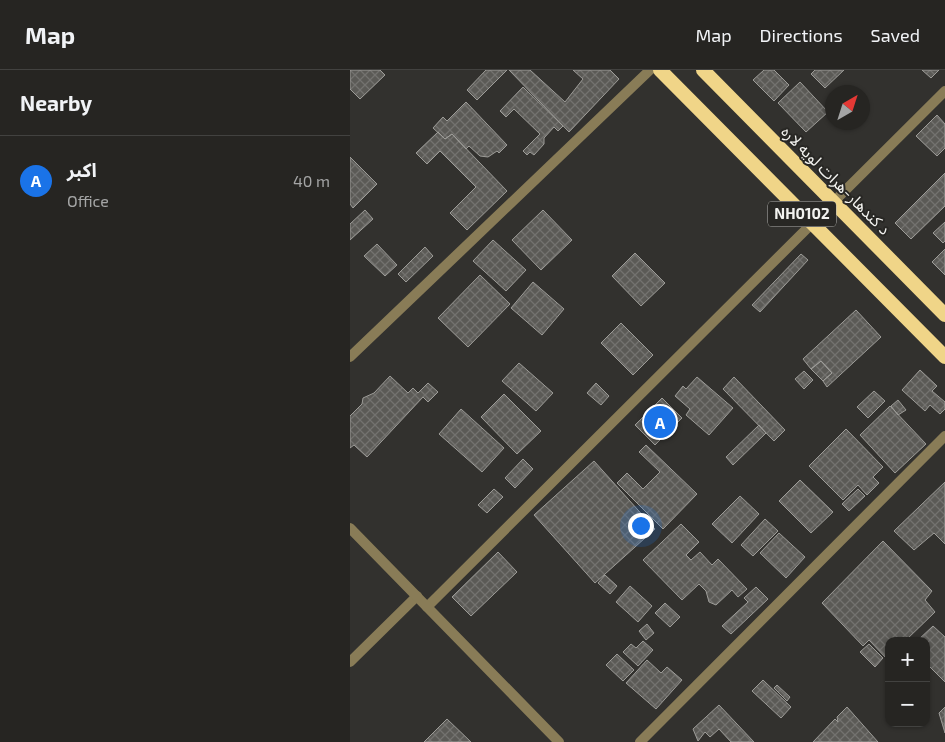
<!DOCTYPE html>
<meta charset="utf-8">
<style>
:root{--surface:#262522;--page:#32312f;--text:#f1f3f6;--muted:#a4a5a5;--line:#424240;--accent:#1a73e8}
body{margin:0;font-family:"Exo 2","Noto Sans Arabic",sans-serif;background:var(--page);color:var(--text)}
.controls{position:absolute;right:15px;bottom:15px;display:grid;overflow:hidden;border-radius:10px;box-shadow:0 1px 4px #0004}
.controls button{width:45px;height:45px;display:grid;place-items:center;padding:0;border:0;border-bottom:1px solid var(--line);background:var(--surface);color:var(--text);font:25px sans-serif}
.compass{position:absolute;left:475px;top:15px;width:45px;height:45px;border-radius:50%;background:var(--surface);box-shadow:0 1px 4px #0004;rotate:39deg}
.you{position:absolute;left:290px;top:455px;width:18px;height:18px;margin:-12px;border:4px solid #fff;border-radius:50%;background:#1a73e8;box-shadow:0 0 0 8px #1a73e833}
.badge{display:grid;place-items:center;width:32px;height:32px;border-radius:50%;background:var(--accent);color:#fff;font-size:16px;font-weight:700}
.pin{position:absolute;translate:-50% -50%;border:2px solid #fff;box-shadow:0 1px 5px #0006}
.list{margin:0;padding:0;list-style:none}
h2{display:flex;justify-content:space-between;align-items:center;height:65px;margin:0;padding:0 20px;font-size:21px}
h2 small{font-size:16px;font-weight:400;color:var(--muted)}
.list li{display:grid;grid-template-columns:32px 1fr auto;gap:15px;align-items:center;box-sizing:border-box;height:90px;padding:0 20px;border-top:1px solid var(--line)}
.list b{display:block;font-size:19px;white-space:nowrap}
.list p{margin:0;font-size:16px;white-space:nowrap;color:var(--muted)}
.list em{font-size:16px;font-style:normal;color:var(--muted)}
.map{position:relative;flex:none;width:595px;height:672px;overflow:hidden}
header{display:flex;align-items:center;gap:30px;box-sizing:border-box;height:70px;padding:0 25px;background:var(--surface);border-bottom:1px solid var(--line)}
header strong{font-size:24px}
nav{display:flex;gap:28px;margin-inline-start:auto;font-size:18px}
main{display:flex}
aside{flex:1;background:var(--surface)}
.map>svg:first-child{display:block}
.building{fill:url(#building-cross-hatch);stroke:#9d9c98}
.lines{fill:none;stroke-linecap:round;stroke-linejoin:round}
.minor{stroke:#897c57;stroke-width:10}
.tertiary{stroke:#897c57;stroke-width:10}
.trunk{stroke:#f0d588;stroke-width:14}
.labels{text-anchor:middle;stroke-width:4;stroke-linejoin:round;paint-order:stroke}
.shield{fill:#282724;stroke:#b5b5b2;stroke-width:1}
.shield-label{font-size:15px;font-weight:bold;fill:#f2f2ef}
.street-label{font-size:16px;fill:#f2f2ef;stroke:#282724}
</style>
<header>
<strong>Map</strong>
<nav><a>Map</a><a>Directions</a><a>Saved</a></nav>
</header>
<main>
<aside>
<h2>Nearby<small></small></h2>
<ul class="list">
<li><span class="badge">A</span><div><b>اکبر</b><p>Office</p></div><em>40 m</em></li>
</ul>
</aside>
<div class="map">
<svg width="595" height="672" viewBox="0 0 595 672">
<defs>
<pattern id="building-cross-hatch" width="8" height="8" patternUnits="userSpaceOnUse" patternTransform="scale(1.25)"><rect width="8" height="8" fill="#5b5a56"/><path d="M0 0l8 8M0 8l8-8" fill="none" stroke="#73726f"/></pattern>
</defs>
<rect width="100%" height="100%" fill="#32312e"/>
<!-- building -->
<path class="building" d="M0 0H30L35 5 10 29 0 19Z
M136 0H157L127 30 117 20Z
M159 0H180L215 32 233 9 223 0H260L269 9 219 62Z
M414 0H424L439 15 424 31 403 10Z
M465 0H494L475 18 461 4Z
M572 0H589L581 8Z
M450 12 478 42 456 62 428 33Z
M173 17 213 56 208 61 204 57 194 68V74L184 85 180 82 177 85 173 81 190 64 164 39 156 47 150 41Z
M116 32 157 75 149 83 147 81 138 87 130 86 119 76 116 79 102 64 95 69 83 58 93 47 97 51Z
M587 45 595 54V78L587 86 566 66Z
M88 62 95 69 102 64 157 121 117 160 100 143 126 117 90 81 77 94 66 83Z
M0 87 27 114 3 138 0 134Z
M595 103V136L561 169 545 153Z
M15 140 23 149 0 170V154Z
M193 140 222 170 191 200 162 170Z
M595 152V171L593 173 583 163Z
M143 170 176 200 156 221 123 191Z
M27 174 47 195 35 206 14 186Z
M75 177 83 186 56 212 48 204Z
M595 179V205L582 192Z
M285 183 315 213 291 236 262 206Z
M451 184 458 190 410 242 402 235Z
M130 205 160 234 118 277 88 248Z
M183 212 214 239 192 265 161 238Z
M506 240 531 267 477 317 473 311 482 303 471 291 461 299 453 289Z
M271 253 303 285 283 305 251 273Z
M471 291 482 303 473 311 461 299Z
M169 293 203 323 186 341 152 311Z
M570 300 587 316 582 321 595 332V339L590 344 580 335 575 341 552 320Z
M454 301 463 310 454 319 445 309Z
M40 306 58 323 63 318 68 323 78 313 88 322 78 332 73 327 17 387 4 375 0 378V346L12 334 13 328 24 323Z
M347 307 383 338 359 365 336 345 340 339 325 326 333 316 336 319Z
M384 307 435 360 424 371 373 319Z
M246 313 259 326 251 335 237 323Z
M524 321 535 331 518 348 507 337Z
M154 324 191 361 167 384 131 347Z
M312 328 332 348 305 375 285 355Z
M548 330 556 340 548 345 541 336Z
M540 336 576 374 545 403 510 365Z
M111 339 154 378 132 402 89 364Z
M409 355 416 363 383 395 376 387Z
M496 359 533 397 523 407 529 413 517 425 508 415 493 430 459 396Z
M296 375 347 424 313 459 267 413 277 403 293 419 310 402 289 382Z
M173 389 183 399 165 418 155 408Z
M244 391 305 459 245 513 184 445Z
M450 410 483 442 461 463 429 431Z
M595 412V474L584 463 564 480 544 461Z
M144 419 153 427 137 443 128 435Z
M508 419 515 426 499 441 492 434Z
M390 426 409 444 382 473 362 454Z
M415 449 428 461 403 486 391 475Z
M331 454 349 472 336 485 341 490 350 482 362 495 368 489 397 519 388 527 382 520 366 535 359 532 356 521 349 514 332 530 293 490Z
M429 463 455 487 436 508 410 483Z
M533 471 582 521 575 530 585 542 555 571H539V587L537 589 519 570 513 576 472 533Z
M148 482 167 502 121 546 102 527Z
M255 505 267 516 260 524 248 513Z
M280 516 302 536 288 552 266 532Z
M406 517 418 529 381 564 372 556 398 532 394 528Z
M315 533 330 547 320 557 305 543Z
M297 554 304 563 296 570 289 561Z
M583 556 595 567V612L579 596 576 597V571H567Z
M293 571 303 580 288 596 273 582 281 574 286 578Z
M519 574 533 588 525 597 510 582Z
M267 584 284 600 273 611 256 595Z
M297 590 311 603 317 597 332 610 306 639 276 613Z
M413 610 441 637 431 648 402 621Z
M427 615 440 627 437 631 424 618Z
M369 635 404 672H381L369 659 360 667 355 662 348 671 343 659Z
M497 637 528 672H463L485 649 488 652 487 647Z
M595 637V663L589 643Z
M97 649 121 672H74Z"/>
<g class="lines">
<!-- minor -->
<path class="minor" d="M0 287 300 0
M77 537 595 21
M0 592 67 526"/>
<!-- tertiary -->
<path class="tertiary" d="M0 458 209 672
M290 672 595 366"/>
<!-- trunk -->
<path class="trunk" d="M310 0 595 287
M353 0 595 245"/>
</g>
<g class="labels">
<!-- shield labels -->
<rect class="shield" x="418" y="131.5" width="68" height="25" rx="4"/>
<g class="shield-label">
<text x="452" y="149">NH0102</text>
</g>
<!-- street labels -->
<g class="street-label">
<text transform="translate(486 110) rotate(45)" y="6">د کندهار-هرات لويه لاره</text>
</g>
</g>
</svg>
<div class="controls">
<button>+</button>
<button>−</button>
</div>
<svg class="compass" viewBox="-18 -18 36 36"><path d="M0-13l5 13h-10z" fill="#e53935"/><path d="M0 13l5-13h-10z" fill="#a4a5a5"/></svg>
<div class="you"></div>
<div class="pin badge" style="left:310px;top:352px">A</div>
</div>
</main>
